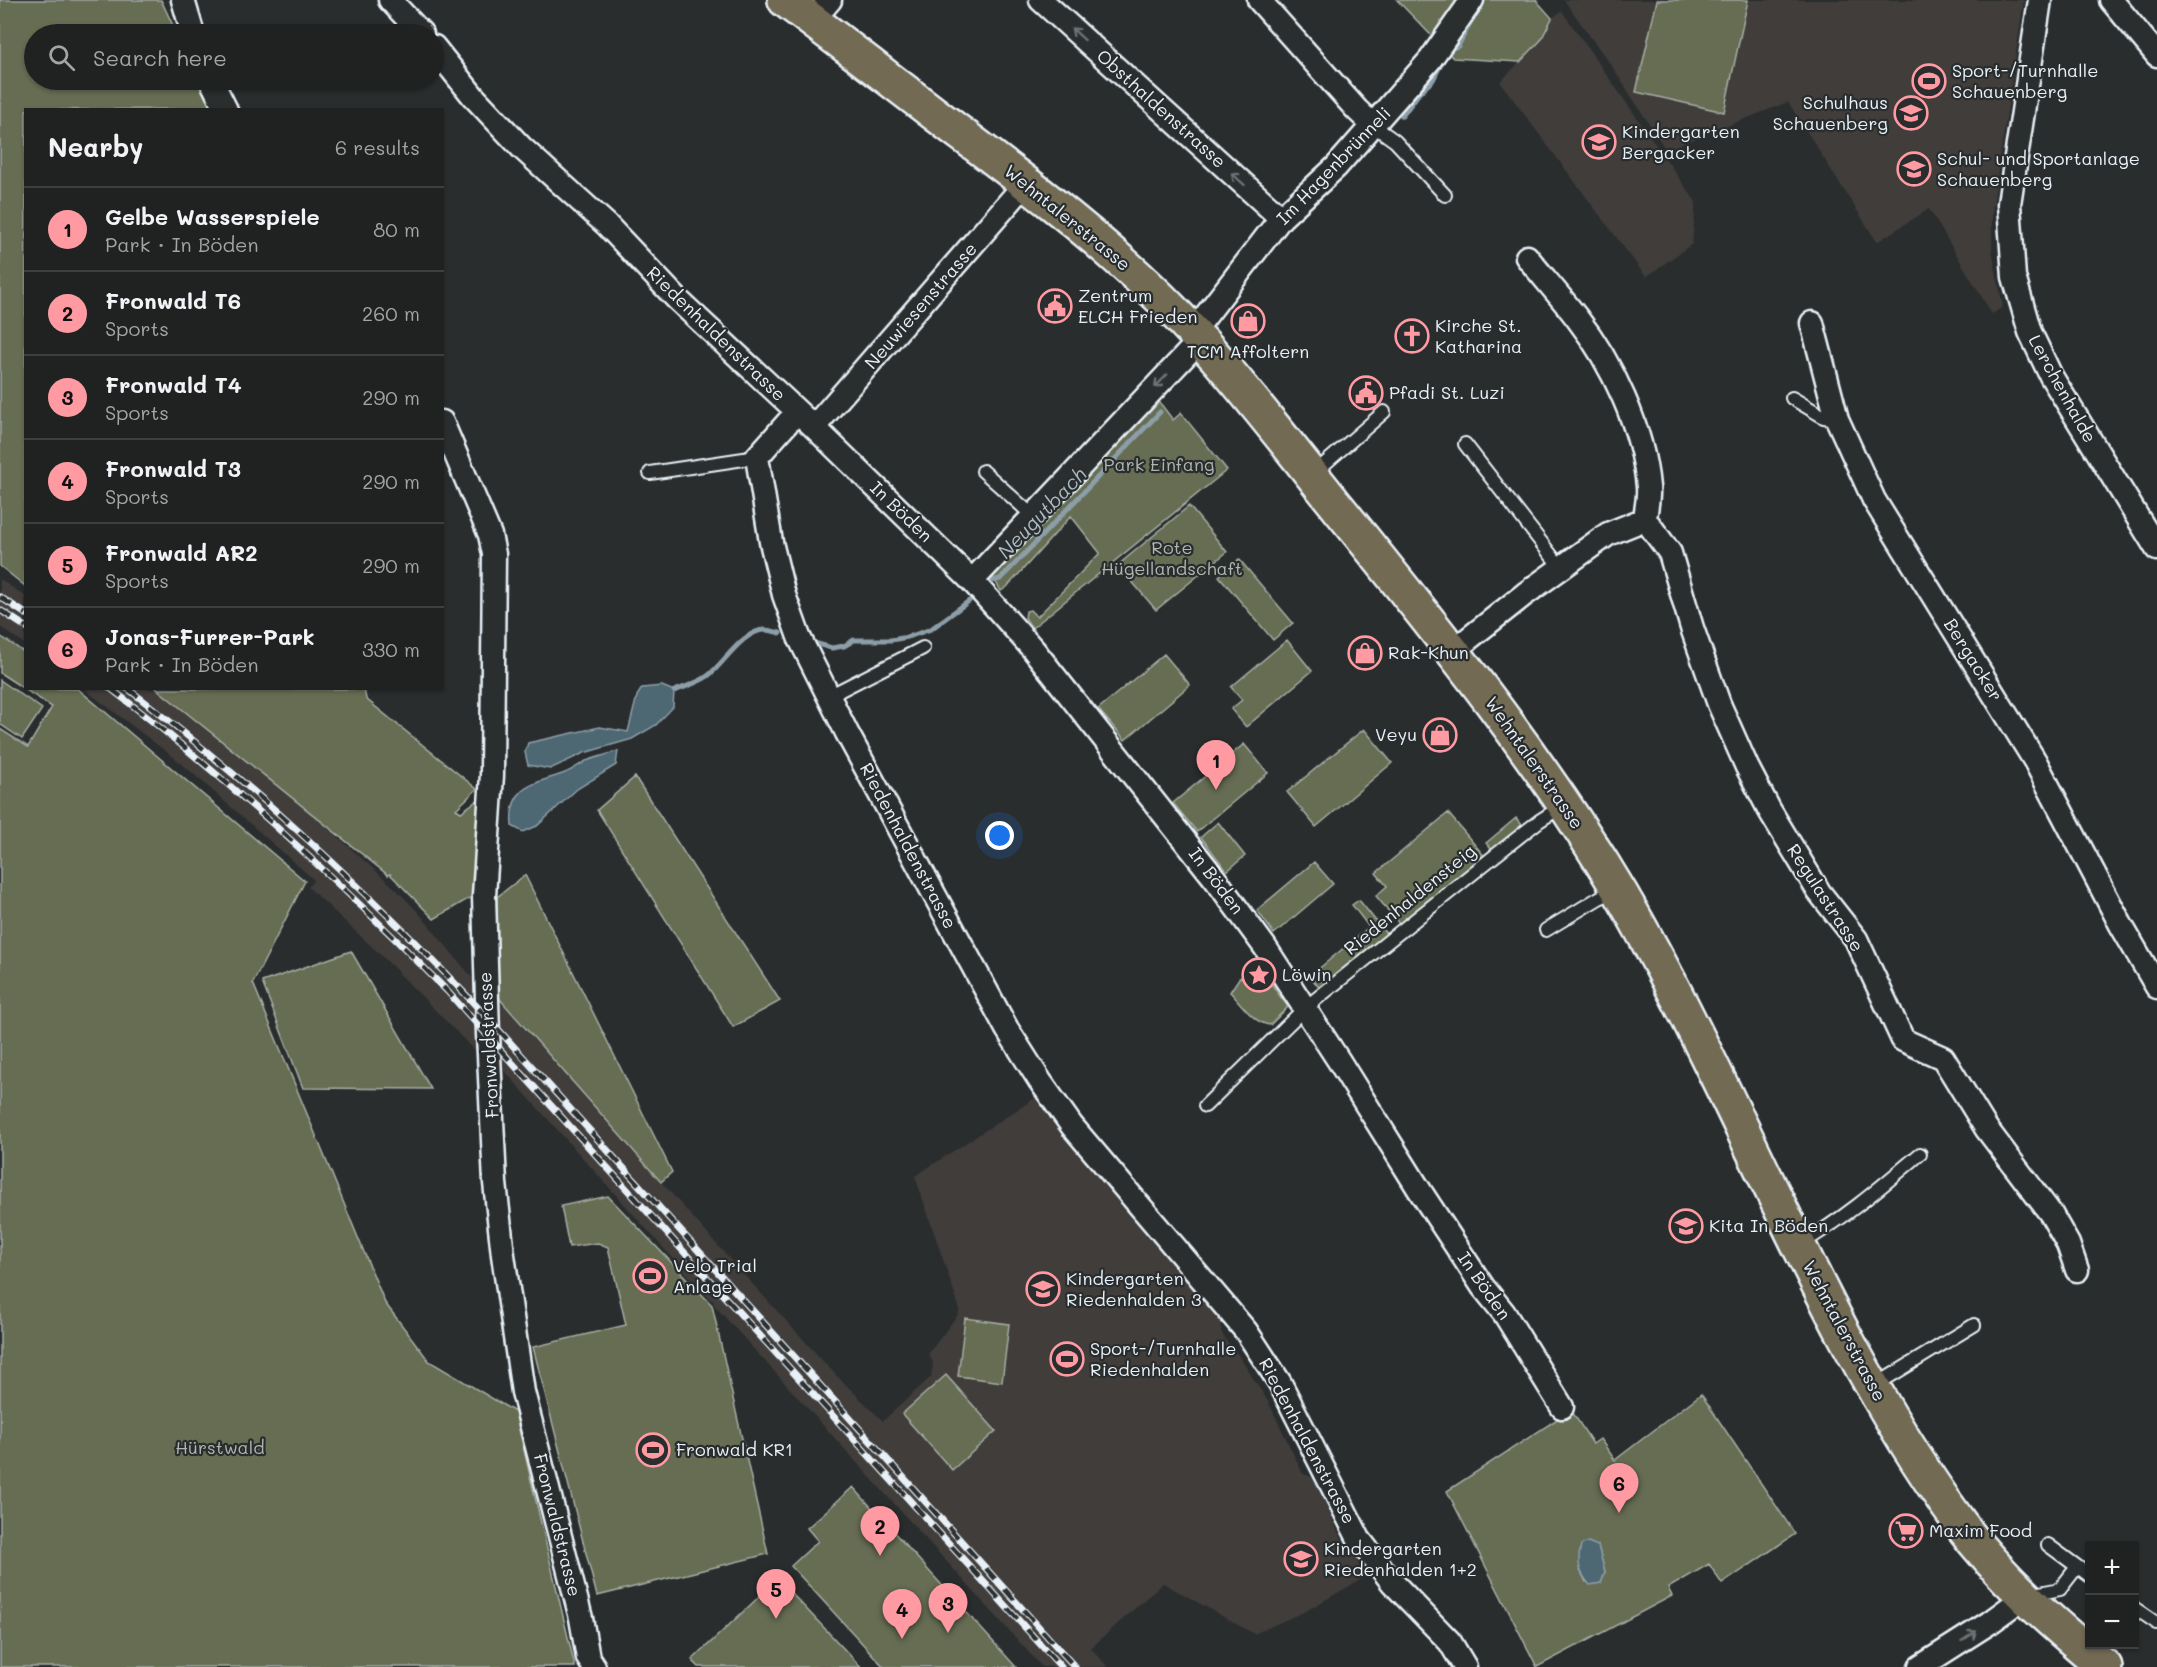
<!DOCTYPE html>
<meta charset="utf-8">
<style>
:root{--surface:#202222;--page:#2d2f2f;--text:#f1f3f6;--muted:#a2a4a5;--line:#3d3f40;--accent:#ff9aa2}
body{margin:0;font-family:Mali,sans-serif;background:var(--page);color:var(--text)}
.controls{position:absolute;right:18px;bottom:18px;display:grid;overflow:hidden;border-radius:0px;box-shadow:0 2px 4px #0004}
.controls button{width:54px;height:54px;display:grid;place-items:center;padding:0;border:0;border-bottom:2px solid var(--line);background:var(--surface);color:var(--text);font:30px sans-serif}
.you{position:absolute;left:1000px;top:836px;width:21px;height:21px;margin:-15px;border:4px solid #fff;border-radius:50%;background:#1a73e8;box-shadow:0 0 0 9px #1a73e833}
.badge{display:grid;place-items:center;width:39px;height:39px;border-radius:50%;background:var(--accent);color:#111;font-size:20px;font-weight:700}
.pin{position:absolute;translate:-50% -50px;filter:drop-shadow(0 2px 3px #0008)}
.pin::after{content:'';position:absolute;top:32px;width:21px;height:18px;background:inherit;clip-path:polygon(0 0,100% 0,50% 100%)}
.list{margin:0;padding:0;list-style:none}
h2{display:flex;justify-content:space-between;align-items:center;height:78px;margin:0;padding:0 24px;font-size:26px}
h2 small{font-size:20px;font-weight:400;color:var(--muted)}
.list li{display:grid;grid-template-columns:39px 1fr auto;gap:18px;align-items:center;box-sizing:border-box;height:84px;padding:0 24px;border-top:2px solid var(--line)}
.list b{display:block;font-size:22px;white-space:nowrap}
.list p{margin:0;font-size:20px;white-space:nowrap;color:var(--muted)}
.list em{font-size:20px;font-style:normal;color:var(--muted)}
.icon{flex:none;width:33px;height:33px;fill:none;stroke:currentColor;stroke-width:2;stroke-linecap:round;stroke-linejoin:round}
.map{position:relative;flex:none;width:2157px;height:1667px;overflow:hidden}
.search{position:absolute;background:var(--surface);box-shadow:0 2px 4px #0004;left:24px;top:24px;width:420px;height:66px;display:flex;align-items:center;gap:15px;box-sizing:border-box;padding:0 21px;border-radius:33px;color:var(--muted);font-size:22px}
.panel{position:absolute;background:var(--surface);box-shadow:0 2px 4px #0004;left:24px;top:108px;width:420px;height:582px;border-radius:0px}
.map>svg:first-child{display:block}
.built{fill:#3f3c3b}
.green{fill:#666d53;stroke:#a7afa6;stroke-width:1.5;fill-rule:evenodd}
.water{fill:#4e6773;stroke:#8c9ea8;stroke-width:1.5}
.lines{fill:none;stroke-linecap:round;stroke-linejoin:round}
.stream{stroke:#8c9ea8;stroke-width:5}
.lane-casing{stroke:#e8f1f8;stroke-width:16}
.street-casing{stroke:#e8f1f8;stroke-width:27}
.primary-casing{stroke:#e8f1f8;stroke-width:38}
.lane{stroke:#2a2d2e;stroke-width:12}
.street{stroke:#2a2d2e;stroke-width:22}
.primary{stroke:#726b52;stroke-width:33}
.rail-casing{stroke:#e8f1f8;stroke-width:7}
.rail{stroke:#2a2d2e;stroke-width:4.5;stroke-dasharray:14;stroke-linecap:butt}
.oneway{stroke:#6c7275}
.labels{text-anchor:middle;stroke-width:4.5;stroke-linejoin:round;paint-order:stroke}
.poi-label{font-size:18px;fill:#e8f1f8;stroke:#2a2d2e;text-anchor:start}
.street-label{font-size:18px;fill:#e8f1f8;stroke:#2a2d2e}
.park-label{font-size:18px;fill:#aeb6ae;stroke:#2a2d2e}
.water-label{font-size:20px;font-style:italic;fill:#aabac3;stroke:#2a2d2e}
</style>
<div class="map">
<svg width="2157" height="1667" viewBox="0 0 2157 1667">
<rect width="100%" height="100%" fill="#2a2d2e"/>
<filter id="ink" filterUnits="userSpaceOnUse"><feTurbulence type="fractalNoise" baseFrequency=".0167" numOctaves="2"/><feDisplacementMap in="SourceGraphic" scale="12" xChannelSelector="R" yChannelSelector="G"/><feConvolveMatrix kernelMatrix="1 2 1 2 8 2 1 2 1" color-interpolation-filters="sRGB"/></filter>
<g filter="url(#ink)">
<!-- built -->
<path class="built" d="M1564 0H2024L1992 212V250L2003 307 1992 314 1929 209 1877 242 1788 102 1666 150 1613 68Z
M1562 11 1696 202 1692 244 1646 277 1500 82 1541 40 1552 18Z
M0 579 25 596V644L0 627Z
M84 689H161L232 742 396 889 418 912 475 981 490 989 736 1266 835 1374 883 1421 931 1377 933 1363 928 1354 959 1313V1307L915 1176 1035 1098 1221 1322V1331L1225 1339 1239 1356 1269 1403 1303 1474 1313 1477 1339 1534 1367 1576 1306 1611 1254 1634 1163 1583 1091 1648 1108 1667H1042L714 1305 713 1300H710L493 1058 479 1055 386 960 308 887 314 880 181 763Z"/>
<!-- green -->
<path class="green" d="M0 0H161L177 34H34V80H199L214 109 26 110 25 586 0 566Z
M1397 0H1536L1552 18 1541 40 1520 62 1453 58Z
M1657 0H1748L1724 112 1636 92Z
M1157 399 1173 420 1181 413 1227 470 1032 628 1025 618 1026 611 1030 610 1037 617 1100 553 1071 516 1007 587 1001 591 993 577V572Z
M1189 506 1227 552 1156 610 1118 565Z
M1239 559 1293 623 1273 640 1219 576Z
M0 636 25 653 26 688 78 689 305 881 253 983 385 1303 429 1361 515 1412 575 1667H0V729L28 747 52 707 0 673Z
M1287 640 1312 671 1246 727 1231 709 1242 700 1231 687Z
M1164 654 1190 685 1125 740 1098 709Z
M0 680 42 709 22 739 0 724Z
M157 689H364L366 699 477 789 456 809 461 812 479 799 473 896 434 919 390 874 388 875Z
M1364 729 1392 763 1316 827 1287 792Z
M1244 744 1268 773 1197 832 1173 803Z
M635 777 780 1001 733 1027 597 810Z
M1448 813 1485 857 1401 926 1376 896 1387 886 1376 873Z
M1516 818 1522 825 1492 850 1486 843Z
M1218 822 1245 856 1227 871 1201 837Z
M1314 862 1333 884 1274 934 1257 910Z
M525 875 672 1172 661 1182 498 997 497 897Z
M1359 900 1387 935 1320 989 1310 976 1369 927 1352 905Z
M351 951 431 1089 303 1088 262 982Z
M1252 973 1258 980 1265 975 1288 1007 1270 1025C1254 1024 1241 1003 1230 992L1239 978Z
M608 1196 712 1305 768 1554 597 1596 533 1347 626 1325 608 1247 598 1243 569 1247 561 1206Z
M965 1318 1009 1324 1002 1382 958 1376Z
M946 1375 996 1431 952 1470 902 1414Z
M1701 1394 1795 1534 1722 1584 1709 1564 1668 1588 1672 1596 1537 1667 1447 1491 1571 1410 1593 1444 1600 1439 1615 1460ZM1598 1546 1605 1572 1586 1582 1579 1568Z
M853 1487 1016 1667H884L791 1566 818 1541 807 1528Z
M778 1579 861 1667H699L692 1660Z"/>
<!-- water -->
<path class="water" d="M662 686 674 691 673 707 656 725 632 739 584 753 550 769 528 765 525 752 528 743 600 727 628 732 637 696 642 688Z
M618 751 616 765 577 789 537 826 523 832 512 826C508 785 535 784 565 773 573 770 579 765 586 761 596 757 607 755 618 751Z
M1588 1542 1598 1546 1605 1572 1601 1583 1590 1585C1578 1572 1577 1561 1581 1545Z"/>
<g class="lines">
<!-- stream -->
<path class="stream" d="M1402 116 1419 93 1433 80 1448 50 1458 46 1476 12
M993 581 1000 579 1009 570 1160 412
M814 643 832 648 844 646 854 640H891L908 637 931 629 969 601
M674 691C685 687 700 682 709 675 724 663 744 629 766 630 770 630 775 632 780 633"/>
<!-- lane casing -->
<g class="lane-casing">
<path id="lane" d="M1374 126 1395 141 1445 195
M1792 398 1824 417 1837 419
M1465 444 1561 568
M983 471 1033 516
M650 473 757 457
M1313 474 1384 412
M827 697 923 648
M1546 930 1599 898 1618 889
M1205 1106 1305 1008 1492 858 1539 821 1564 805
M1800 1244C1844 1219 1882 1186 1920 1154
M1874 1386 1974 1325
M2048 1545 2090 1576
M2030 1595 2060 1589 2077 1567
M2134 1608 2156 1623"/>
</g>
<!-- street casing -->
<g class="street-casing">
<path id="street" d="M183 0 193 34
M390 0 422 34
M1041 0 1281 218
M1259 0 1357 110 1374 126
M2040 0 2009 204 2014 277 2030 332 2051 376 2157 549
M2111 0 2157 55
M812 21 830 0
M434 47 473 96 522 148 607 225 677 299 814 427 972 581 1033 649 1216 880 1265 947 1339 1061 1422 1194 1483 1287 1504 1313 1562 1407
M211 80 226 110
M1527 257C1543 277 1561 297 1577 318 1612 363 1643 429 1648 487 1649 497 1646 509 1645 519L1670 553 1692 628 1719 704 1747 767 1770 811 1819 892 1856 939 1903 1040 1943 1058 1986 1128 2051 1214 2068 1244 2077 1270
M1812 323 1837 419 1874 500 2035 761 2121 925 2157 987
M1194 331 1281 218 1336 167 1430 60 1472 0
M797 412 757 457 771 542 784 595 799 637 847 733 1007 1029 1040 1081 1072 1126 1246 1331 1280 1383 1359 1539 1392 1582 1450 1642 1465 1667
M442 422 490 535 494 554 492 775 484 896 488 1034 495 1183 503 1255 523 1392 581 1618 588 1658 594 1667
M814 427 1026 183
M972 581 1201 339
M1453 651 1525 594 1608 534 1645 519
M1920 1667 1989 1623 2026 1596"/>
</g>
<!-- primary casing -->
<g class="primary-casing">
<path id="primary" d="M785 0C840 41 894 83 948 124 1009 170 1070 215 1126 266 1208 338 1272 426 1340 510 1439 633 1540 757 1621 894 1741 1099 1819 1329 1959 1522 1999 1577 2053 1624 2105 1667"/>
</g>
<!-- lane -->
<use href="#lane" class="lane"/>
<!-- street -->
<use href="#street" class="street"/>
<!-- primary -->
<use href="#primary" class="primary"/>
<!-- rail casing -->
<g class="rail-casing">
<path id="rail" d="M0 597 26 614
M0 610 26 627
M110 688C230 780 341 883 447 991L1061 1667
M127 688C260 790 383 905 497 1028L1075 1667"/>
</g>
<!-- rail -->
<use href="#rail" class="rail"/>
</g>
<!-- one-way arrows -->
<defs><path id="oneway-shaft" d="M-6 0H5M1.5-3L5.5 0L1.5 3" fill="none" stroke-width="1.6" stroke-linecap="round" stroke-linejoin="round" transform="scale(1.5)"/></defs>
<g class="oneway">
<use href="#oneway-shaft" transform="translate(1078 34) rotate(-138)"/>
<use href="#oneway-shaft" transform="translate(1238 179) rotate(-138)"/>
<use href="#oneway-shaft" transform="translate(1161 381) rotate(134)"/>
<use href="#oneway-shaft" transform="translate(1969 1636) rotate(-33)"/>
</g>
</g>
<!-- icons -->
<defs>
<g id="stadium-ring" transform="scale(1.725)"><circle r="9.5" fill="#2a2d2e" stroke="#ff9aa2" stroke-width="1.5"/><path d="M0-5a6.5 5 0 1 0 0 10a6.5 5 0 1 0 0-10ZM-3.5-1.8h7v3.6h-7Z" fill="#ff9aa2"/></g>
<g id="school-ring" transform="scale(1.725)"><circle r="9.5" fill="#2a2d2e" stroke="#ff9aa2" stroke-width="1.5"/><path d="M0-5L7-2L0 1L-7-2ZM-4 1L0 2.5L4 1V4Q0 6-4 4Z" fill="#ff9aa2"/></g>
<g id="civic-ring" transform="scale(1.725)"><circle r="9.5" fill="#2a2d2e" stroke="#ff9aa2" stroke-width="1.5"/><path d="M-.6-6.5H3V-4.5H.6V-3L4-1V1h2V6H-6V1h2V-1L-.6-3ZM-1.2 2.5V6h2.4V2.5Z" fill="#ff9aa2"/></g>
<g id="shop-ring" transform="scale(1.725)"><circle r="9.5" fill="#2a2d2e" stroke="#ff9aa2" stroke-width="1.5"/><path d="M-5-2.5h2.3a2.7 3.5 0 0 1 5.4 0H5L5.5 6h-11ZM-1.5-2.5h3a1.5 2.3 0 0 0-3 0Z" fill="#ff9aa2"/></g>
<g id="church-ring" transform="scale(1.725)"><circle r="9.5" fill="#2a2d2e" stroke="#ff9aa2" stroke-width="1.5"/><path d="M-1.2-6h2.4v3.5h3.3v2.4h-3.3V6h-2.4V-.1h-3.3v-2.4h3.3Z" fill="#ff9aa2"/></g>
<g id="sight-ring" transform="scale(1.725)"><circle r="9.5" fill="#2a2d2e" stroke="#ff9aa2" stroke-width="1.5"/><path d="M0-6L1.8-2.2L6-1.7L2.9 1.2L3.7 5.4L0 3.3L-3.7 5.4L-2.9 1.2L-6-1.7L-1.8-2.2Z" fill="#ff9aa2"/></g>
<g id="supermarket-ring" transform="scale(1.725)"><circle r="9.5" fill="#2a2d2e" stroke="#ff9aa2" stroke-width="1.5"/><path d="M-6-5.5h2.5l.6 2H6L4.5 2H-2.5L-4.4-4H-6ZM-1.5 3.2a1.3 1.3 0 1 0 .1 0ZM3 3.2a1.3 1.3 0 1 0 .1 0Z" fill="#ff9aa2"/></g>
</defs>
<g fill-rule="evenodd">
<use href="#stadium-ring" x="1929" y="81"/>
<use href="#school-ring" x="1911" y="113"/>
<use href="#school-ring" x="1599" y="142"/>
<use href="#school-ring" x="1914" y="169"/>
<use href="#civic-ring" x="1055" y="306"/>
<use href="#shop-ring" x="1248" y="321"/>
<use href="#church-ring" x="1412" y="336"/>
<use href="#civic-ring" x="1366" y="393"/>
<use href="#shop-ring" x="1365" y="653"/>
<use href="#shop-ring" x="1440" y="735"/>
<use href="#sight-ring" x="1259" y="975"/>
<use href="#school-ring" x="1686" y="1226"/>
<use href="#stadium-ring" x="650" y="1276"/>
<use href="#school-ring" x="1043" y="1289"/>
<use href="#stadium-ring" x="1067" y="1359"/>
<use href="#stadium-ring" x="653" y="1450"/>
<use href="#supermarket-ring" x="1906" y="1531"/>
<use href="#school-ring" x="1301" y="1559"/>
</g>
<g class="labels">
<!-- poi labels -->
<g class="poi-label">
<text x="1952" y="77">Sport-/Turnhalle<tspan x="1952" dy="21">Schauenberg</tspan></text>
<text x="1888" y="109" text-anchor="end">Schulhaus<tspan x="1888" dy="21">Schauenberg</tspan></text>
<text x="1622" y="138">Kindergarten<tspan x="1622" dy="21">Bergacker</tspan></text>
<text x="1937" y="165">Schul- und Sportanlage<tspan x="1937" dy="21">Schauenberg</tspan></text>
<text x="1078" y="302">Zentrum<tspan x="1078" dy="21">ELCH Frieden</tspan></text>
<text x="1435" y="332">Kirche St.<tspan x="1435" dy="21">Katharina</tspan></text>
<text x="1248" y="358" text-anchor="middle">TCM Affoltern</text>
<text x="1389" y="399">Pfadi St. Luzi</text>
<text x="1388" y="659">Rak-Khun</text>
<text x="1417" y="741" text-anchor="end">Veyu</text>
<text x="1282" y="981">Löwin</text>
<text x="1709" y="1232">Kita In Böden</text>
<text x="673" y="1272">Velo Trial<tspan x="673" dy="21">Anlage</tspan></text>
<text x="1066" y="1285">Kindergarten<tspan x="1066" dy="21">Riedenhalden 3</tspan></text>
<text x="1090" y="1355">Sport-/Turnhalle<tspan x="1090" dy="21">Riedenhalden</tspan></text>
<text x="676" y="1456">Fronwald KR1</text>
<text x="1929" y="1537">Maxim Food</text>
<text x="1324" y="1555">Kindergarten<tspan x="1324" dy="21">Riedenhalden 1+2</tspan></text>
</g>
<!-- street labels -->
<g class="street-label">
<text transform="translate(1161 109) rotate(42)" y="6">Obsthaldenstrasse</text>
<text transform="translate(1334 166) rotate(-46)" y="6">Im Hagenbrünneli</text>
<text transform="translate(1067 218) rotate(39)" y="6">Wehntalerstrasse</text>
<text transform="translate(921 306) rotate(-49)" y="6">Neuwiesenstrasse</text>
<text transform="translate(716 334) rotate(44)" y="6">Riedenhaldenstrasse</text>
<text transform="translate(2062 389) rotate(61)" y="6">Lerchenhalde</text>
<text transform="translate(901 512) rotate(44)" y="6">In Böden</text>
<text transform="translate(1973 660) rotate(58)" y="6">Bergacker</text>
<text transform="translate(1534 763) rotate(55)" y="6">Wehntalerstrasse</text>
<text transform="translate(908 846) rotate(62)" y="6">Riedenhaldenstrasse</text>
<text transform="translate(1216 881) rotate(53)" y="6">In Böden</text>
<text transform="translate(1825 898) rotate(57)" y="6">Regulastrasse</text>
<text transform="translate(1410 900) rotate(-39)" y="6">Riedenhaldensteig</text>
<text transform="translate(489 1045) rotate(-93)" y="6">Fronwaldstrasse</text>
<text transform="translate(1484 1286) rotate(55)" y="6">In Böden</text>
<text transform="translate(1844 1331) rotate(62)" y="6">Wehntalerstrasse</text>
<text transform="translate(1307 1441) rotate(62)" y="6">Riedenhaldenstrasse</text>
<text transform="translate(557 1525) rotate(76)" y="6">Fronwaldstrasse</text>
</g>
<!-- park labels -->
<g class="park-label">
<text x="1159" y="471">Park Einfang</text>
<text x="1172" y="554">Rote<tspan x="1172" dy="21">Hügellandschaft</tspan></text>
<text x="220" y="1454">Hürstwald</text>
</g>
<!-- water labels -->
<g class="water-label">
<text transform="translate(1042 513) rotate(-46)" y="7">Neugutbach</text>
</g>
</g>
</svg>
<div class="controls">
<button>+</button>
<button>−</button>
</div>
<div class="you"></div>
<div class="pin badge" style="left:1216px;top:790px">1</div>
<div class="pin badge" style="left:880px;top:1556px">2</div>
<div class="pin badge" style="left:948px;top:1633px">3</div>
<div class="pin badge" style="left:902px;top:1639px">4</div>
<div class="pin badge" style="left:776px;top:1619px">5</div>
<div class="pin badge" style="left:1619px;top:1513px">6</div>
<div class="search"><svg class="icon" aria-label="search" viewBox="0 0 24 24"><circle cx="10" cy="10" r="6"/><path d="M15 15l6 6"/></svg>Search here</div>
<section class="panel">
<h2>Nearby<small>6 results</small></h2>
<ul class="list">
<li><span class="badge">1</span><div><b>Gelbe Wasserspiele</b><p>Park · In Böden</p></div><em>80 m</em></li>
<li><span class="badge">2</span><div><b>Fronwald T6</b><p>Sports</p></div><em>260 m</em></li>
<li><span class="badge">3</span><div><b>Fronwald T4</b><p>Sports</p></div><em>290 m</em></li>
<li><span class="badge">4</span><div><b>Fronwald T3</b><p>Sports</p></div><em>290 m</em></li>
<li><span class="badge">5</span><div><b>Fronwald AR2</b><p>Sports</p></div><em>290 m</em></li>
<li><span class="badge">6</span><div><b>Jonas-Furrer-Park</b><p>Park · In Böden</p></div><em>330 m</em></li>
</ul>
</section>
</div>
